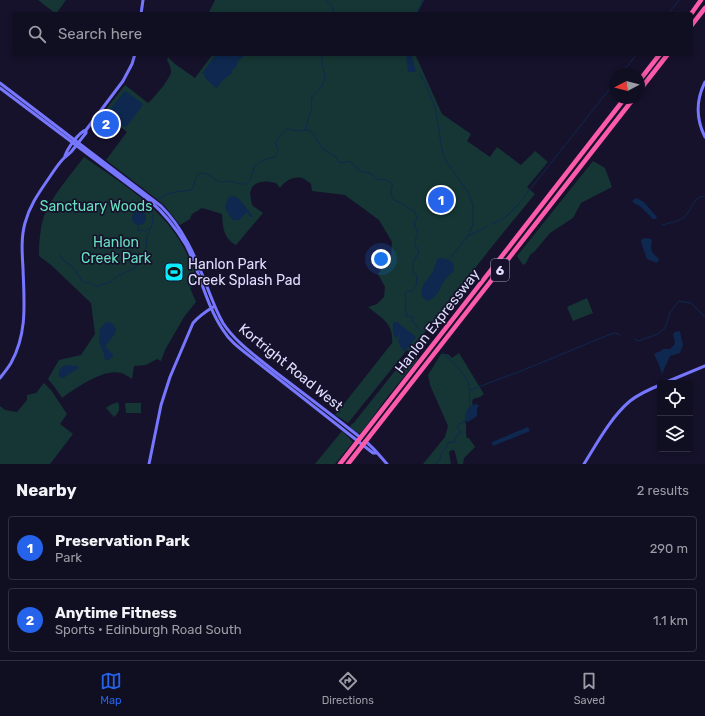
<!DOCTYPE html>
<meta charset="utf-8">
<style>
:root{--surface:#100e21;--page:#1e1c2e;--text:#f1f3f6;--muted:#9c9ca5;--line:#302e3f;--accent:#2563eb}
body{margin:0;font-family:Rubik,sans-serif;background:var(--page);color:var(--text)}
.controls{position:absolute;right:12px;bottom:12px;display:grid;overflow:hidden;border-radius:4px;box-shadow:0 2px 6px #0003}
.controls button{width:36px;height:36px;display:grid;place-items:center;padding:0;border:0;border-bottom:1px solid var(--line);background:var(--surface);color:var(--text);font:20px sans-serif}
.compass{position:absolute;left:609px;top:68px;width:36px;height:36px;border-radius:50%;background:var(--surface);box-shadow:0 2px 6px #0003;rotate:263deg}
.you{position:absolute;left:381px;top:259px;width:14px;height:14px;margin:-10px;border:3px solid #fff;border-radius:50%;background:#1a73e8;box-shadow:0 0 0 6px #1a73e833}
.badge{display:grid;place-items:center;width:26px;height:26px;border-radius:50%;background:var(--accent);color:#fff;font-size:13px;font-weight:700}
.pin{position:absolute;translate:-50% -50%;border:2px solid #fff;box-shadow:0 1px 4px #0006}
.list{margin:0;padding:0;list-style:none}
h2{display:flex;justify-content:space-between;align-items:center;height:52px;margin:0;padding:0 16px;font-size:17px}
h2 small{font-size:13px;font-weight:400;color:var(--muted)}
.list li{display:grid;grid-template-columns:26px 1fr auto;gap:12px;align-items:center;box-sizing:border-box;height:64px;margin:0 8px 8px;padding:0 8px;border:1px solid var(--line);border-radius:4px}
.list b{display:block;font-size:15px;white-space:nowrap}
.list p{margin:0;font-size:13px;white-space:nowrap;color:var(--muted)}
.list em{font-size:13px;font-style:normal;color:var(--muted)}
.icon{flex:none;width:22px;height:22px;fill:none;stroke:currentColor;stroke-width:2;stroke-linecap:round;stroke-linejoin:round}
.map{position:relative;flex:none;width:705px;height:464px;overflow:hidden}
.search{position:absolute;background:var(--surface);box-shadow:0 2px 6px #0003;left:12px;right:12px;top:12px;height:44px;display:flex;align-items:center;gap:10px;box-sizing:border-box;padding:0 14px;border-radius:4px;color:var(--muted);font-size:15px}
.sheet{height:196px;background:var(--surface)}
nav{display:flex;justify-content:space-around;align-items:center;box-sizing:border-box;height:56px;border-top:1px solid var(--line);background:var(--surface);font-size:11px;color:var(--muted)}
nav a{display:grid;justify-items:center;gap:2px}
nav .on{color:var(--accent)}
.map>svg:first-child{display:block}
.green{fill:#153634}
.water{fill:#0e284f}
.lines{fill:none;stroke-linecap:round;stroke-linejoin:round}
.stream{stroke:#0e284f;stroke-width:1}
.secondary{stroke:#7676fe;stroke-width:3}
.highway{stroke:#fd5aac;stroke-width:4.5}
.labels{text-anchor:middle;stroke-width:3.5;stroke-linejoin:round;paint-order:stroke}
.shield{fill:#16122c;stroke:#a4a1c0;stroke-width:1}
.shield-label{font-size:13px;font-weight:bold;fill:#e1deff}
.park-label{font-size:14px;fill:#68e0bf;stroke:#16122c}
.poi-label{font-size:14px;fill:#e1deff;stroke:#16122c;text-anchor:start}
.street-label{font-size:14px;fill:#e1deff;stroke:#16122c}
</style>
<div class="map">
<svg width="705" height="464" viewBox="0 0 705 464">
<rect width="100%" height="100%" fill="#16122c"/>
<!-- green -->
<path class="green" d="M38 0H66L56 14Z
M215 0H424L417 14H208Z
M213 54H415L442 114 471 134 467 141 490 157 497 147 521 165 535 151 548 162 527 187 535 194 498 239 410 351 418 359 385 400 361 433H358L351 428 350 426 352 424 355 422 356 420 410 352 407 350 348 423 334 414H336L392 343C394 323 381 318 368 307L377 304 384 297 385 287 378 274 391 256 392 242 379 220 345 195 312 191 311 184C308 182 305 179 302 178 293 176 285 181 280 188L276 183C267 181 259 180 252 187L250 193 252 205 263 213 236 245C223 238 223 227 222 214L202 208 192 214 190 219 180 225 163 204 106 160 127 132 103 113 125 85 148 103C154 98 170 79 171 72 171 67 169 64 167 60L168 57 175 64 195 78Z
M84 157C118 181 158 204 180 241 188 254 193 269 199 283L190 288 196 302 184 317 165 350 161 361 157 359 146 365 134 366 132 379C129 377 125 374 121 373 104 368 76 388 62 398L56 389 48 379 59 360 81 355 95 334 91 303 51 265 39 256C39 243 40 228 44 216 53 194 70 176 84 157Z
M593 161 605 168 612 187 581 203 573 218 550 233 535 251 530 255 526 263 523 265 517 256Z
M587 298 593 313 573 321 567 307Z
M459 353 484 394 480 397 473 399 472 402 473 405C468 407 465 415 465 421 467 426 465 432 467 438H469L475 447 464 458 463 464H458C457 461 455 451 454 450H452L449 452 451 464H423L445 437 448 426 430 385 428 375 441 354H448L452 358Z
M44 383 51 390 67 414 60 424 73 434 50 464H0V406L5 410 17 412 27 400V395L36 393Z
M118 402C120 408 120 412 114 417L106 408 110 405Z
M125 403H141V413H126Z
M342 431 353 442 335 464H315Z"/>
<!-- water -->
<path class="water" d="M216 54H245L244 56 238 61 236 67 232 71V73L222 81 218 87 216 88 204 77 205 76 204 74H202Z
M406 54H411L416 71 413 72H408Z
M125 91 143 104 142 106 127 126 125 127 109 115 108 112Z
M234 196 241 201 253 217H250L248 213H246L239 220H233L229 215 225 207 226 203 229 197Z
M636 198 644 202 656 216 657 218 655 219H653L641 207 634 203 632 201Z
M132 218a7 7 0 1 1 14 0a7 7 0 1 1-14 0Z
M644 238C656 239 651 240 651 248 651 253 656 256 659 259L657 263 647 259 641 242V240L643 239Z
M438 258C445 258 449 259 454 264V271C451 274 447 276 445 280 441 286 439 294 433 298 426 305 419 296 422 288 424 282 429 278 432 273 435 268 435 263 438 258Z
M106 322 112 323 116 329 115 334 106 345V347L113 354V356L110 359 106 361 105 360 104 354 99 341 100 329Z
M394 322H397L416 337 407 349 405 351 401 348 398 341 400 335V329L399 335 396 339C393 335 392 327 394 322Z
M679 331 680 332 683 345 680 353 670 356 662 374 658 362 657 361 654 354 660 351 661 352V350L664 349H670L674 345 675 342 673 334 675 332Z
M66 365 77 366 79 368 63 378H60L59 376C58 370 60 367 66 365Z
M477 404 479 406 477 408V416L468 422 465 421V415L470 406Z
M528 427 530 431 493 446 492 442Z"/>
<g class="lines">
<!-- stream -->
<path class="stream" d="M326 0 332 6 334 14
M416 14 423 0
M668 14 679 0
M420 74 424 81 435 107 442 150 445 159 469 194 473 205V224L468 236 449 260
M621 74 637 54
M306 129 308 118 312 110 311 104 312 97 322 86 325 77 322 63V54
M286 130 289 129 297 131 306 130 311 131 314 135 322 148 331 154 335 156 340 163 349 161 360 171 369 173 373 175 376 178 379 180 384 179 392 183C393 187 391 188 391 192 391 199 395 201 401 203 406 206 410 210 415 212L417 218 414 223 418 234C413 243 415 245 419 253 417 256 414 260 413 263 413 266 414 268 413 271L417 276 416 286 414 288 413 291H407L406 292 405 294 406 301 405 309 407 313 406 315V316L413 317V319L412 322H414L421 332
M566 144 615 82
M158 200C166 191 180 192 191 190 196 185 194 179 197 176 205 168 213 180 220 182 223 183 226 181 229 181 234 181 239 185 245 184 252 182 251 173 254 168 259 161 267 158 275 157L278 151 276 143 277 140 285 130
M492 224 503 219 516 207 565 145
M138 225V230L145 231 150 228
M662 225C669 223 677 222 683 218 692 212 692 196 705 196
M468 236 488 226
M60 255 63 260 73 267 82 281 85 283H91L95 286H98L112 281 118 276 134 268 141 262 145 256 147 237 152 225 153 218V213
M423 335 429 341
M635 339 638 341 658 334 664 329 666 326 670 312 679 301 691 303 705 317
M442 352C451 361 465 372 469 385 471 392 468 399 470 407
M470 390 521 371 611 334 615 333 620 335
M436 464 440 459 441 454 447 446 448 443 450 442 454 443 457 435 460 434 461 432 457 427 458 425 466 420"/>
<!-- secondary -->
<path class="secondary" d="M141 14 143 0
M705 82C696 100 696 119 705 137
M0 83 161 206C183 228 195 256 206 284 211 297 216 311 223 323 236 343 256 356 274 371 303 393 332 415 361 438
M0 88 149 200C164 213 176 228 186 245 200 272 206 305 223 330 229 340 238 347 247 354L373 453H376
M65 156C67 149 79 132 86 130
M0 378C4 373 8 368 11 363 28 332 24 301 23 268 22 253 21 237 25 223 30 204 41 190 51 175 55 169 59 163 64 158 66 156 69 154 71 152 76 146 81 139 86 133V130L123 81 132 64 135 54
M664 383 705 366
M365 441C374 448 379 455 387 464
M149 464 161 405 170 377 193 323C199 316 205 312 213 307
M584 464C597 443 611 417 630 401 639 394 650 389 660 385"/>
<!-- highway -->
<path class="highway" d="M691 14 701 0
M691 26 705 8
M639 81 660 54
M639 91 668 54
M340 464 625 98
M348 464 634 98"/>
</g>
<!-- icons -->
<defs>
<g id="stadium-square" transform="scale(1)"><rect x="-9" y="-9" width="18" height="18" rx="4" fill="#0ceafd" stroke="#16122c"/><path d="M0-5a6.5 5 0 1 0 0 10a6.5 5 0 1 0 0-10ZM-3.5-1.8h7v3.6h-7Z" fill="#111"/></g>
</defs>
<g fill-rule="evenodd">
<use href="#stadium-square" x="174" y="272"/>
</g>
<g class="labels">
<!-- shield labels -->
<rect class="shield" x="491" y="259" width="18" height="22" rx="3"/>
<g class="shield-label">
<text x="500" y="275">6</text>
</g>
<!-- park labels -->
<g class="park-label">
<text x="96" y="211">Sanctuary Woods</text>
<text x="116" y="247">Hanlon<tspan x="116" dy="16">Creek Park</tspan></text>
</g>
<!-- poi labels -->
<g class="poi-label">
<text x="188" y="269">Hanlon Park<tspan x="188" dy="16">Creek Splash Pad</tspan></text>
</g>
<!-- street labels -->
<g class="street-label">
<text transform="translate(437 321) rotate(-52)" y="5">Hanlon Expressway</text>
<text transform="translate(291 367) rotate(39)" y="5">Kortright Road West</text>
</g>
</g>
</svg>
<div class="controls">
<button><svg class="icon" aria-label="locate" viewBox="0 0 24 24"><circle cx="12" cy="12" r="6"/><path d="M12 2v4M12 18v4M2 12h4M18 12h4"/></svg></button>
<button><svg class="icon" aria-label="layers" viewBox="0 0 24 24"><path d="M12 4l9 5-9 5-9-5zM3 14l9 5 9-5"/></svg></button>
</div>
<svg class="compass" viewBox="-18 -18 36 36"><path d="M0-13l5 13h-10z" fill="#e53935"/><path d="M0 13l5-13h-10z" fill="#9c9ca5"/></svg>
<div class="you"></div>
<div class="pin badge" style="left:441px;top:200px">1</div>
<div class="pin badge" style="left:106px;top:124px">2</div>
<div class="search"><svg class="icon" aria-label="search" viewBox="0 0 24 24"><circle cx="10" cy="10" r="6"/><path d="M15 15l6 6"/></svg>Search here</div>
</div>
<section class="sheet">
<h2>Nearby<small>2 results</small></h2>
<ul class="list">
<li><span class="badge">1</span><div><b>Preservation Park</b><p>Park</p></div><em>290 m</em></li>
<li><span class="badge">2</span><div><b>Anytime Fitness</b><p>Sports · Edinburgh Road South</p></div><em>1.1 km</em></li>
</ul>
</section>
<nav>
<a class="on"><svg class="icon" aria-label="map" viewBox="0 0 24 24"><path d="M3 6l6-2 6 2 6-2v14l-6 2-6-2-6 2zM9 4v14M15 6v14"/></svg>Map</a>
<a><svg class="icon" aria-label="directions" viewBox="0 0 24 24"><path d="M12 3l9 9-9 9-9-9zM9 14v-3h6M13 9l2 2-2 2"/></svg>Directions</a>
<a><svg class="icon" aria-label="saved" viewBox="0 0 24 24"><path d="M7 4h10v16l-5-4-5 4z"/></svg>Saved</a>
</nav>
